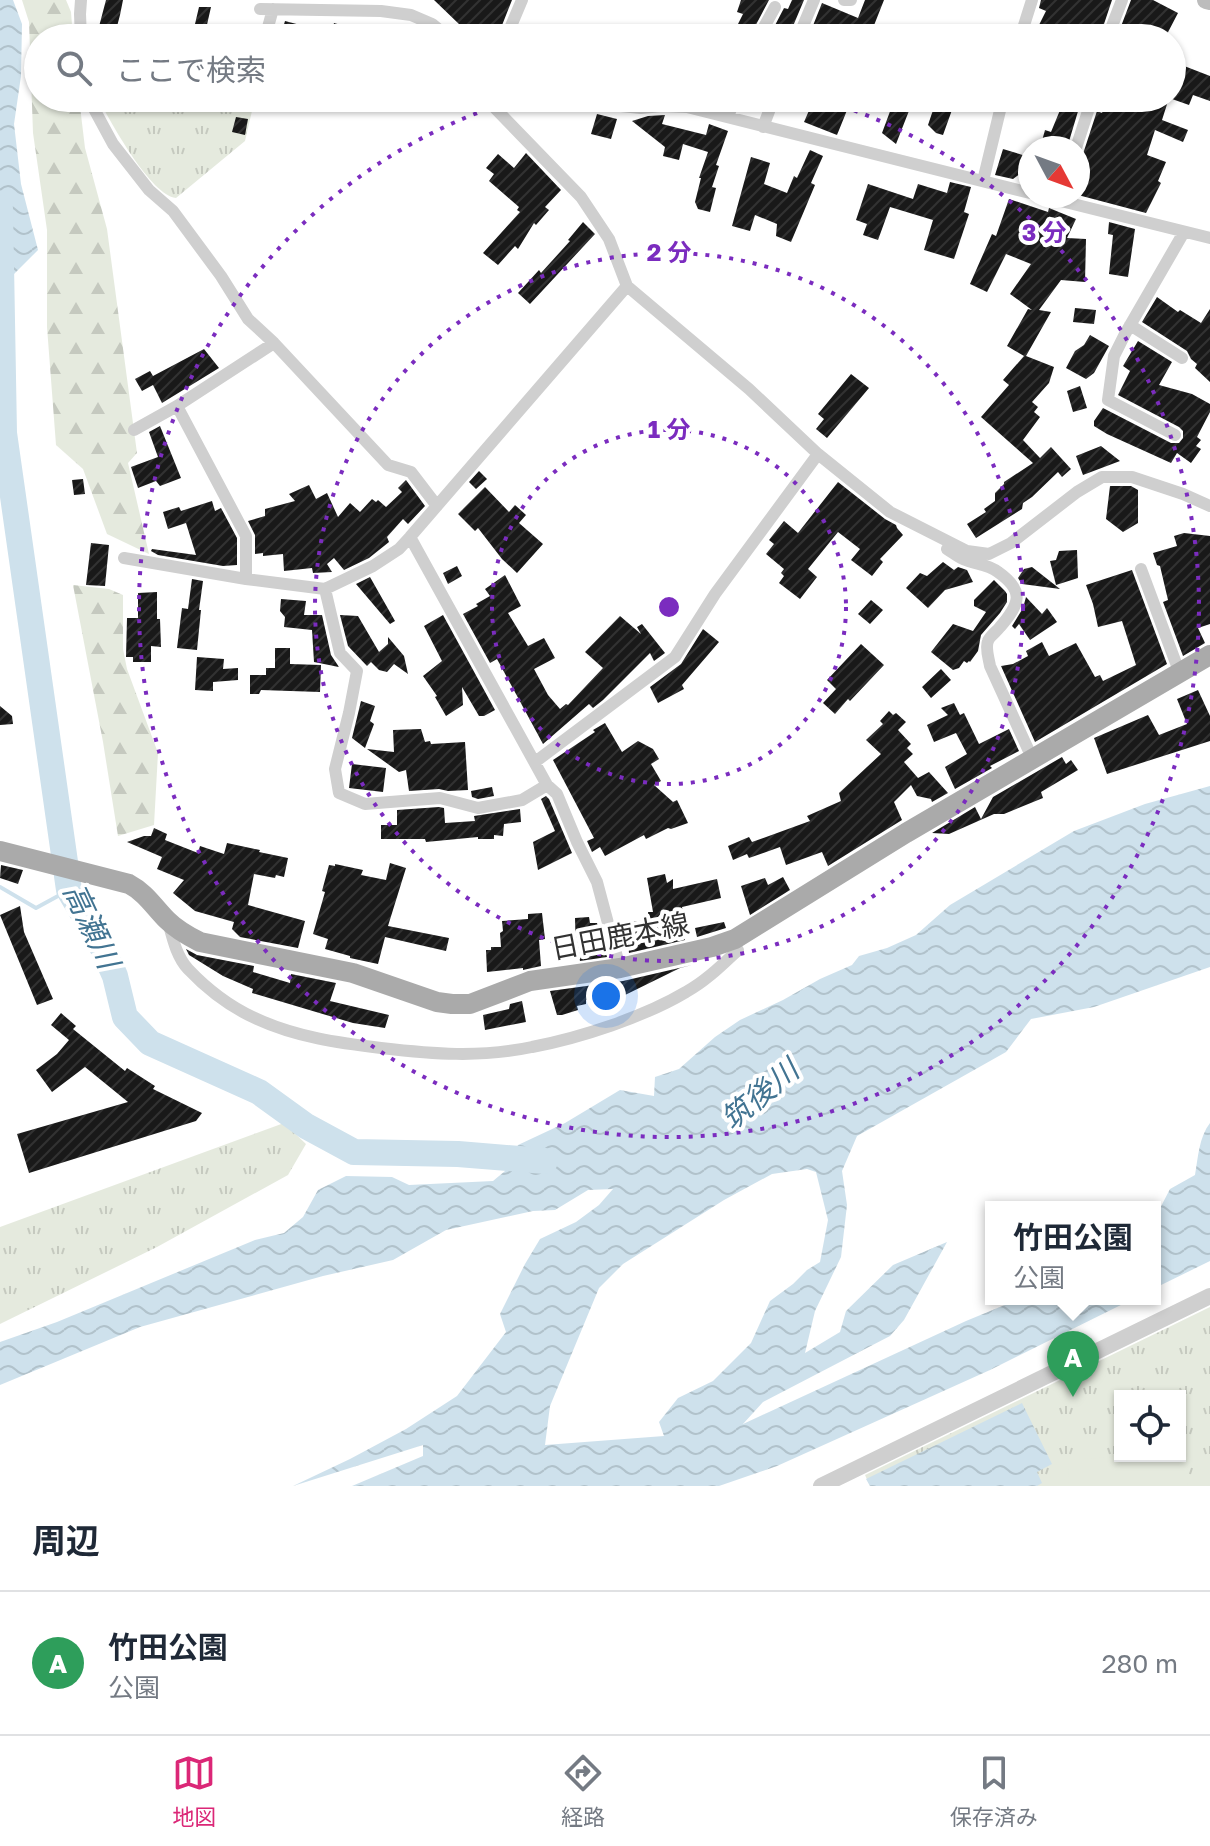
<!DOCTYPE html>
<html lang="ja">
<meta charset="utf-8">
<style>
:root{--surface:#fff;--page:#f6f6f7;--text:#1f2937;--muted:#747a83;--line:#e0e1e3;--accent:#db2777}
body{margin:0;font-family:"Golos Text","Noto Sans JP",sans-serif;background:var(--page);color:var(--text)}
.controls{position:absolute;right:24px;bottom:24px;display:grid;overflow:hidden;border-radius:0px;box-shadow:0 2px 6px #0004}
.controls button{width:72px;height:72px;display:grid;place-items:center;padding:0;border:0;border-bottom:2px solid var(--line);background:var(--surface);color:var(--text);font:40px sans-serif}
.compass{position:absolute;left:1018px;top:136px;width:72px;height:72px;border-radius:50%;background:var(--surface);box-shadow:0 2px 6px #0004;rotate:131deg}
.you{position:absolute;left:606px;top:996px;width:28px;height:28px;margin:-20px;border:6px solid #fff;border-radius:50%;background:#1a73e8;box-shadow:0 0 0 12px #1a73e833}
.badge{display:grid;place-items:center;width:52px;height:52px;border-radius:50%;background:var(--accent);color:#fff;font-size:26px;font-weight:700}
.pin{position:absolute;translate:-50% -66px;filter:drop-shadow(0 2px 4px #0008)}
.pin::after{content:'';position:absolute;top:42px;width:28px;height:24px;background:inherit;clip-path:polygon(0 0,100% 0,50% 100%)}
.popup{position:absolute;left:985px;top:1201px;width:176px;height:104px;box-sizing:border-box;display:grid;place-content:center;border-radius:0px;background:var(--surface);filter:drop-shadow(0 2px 6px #0005);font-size:26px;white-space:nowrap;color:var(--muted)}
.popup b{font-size:30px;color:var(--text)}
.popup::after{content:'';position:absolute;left:50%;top:100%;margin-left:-16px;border:16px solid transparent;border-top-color:var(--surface)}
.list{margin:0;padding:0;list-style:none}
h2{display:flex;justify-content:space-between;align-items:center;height:104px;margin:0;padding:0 32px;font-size:34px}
h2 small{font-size:26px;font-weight:400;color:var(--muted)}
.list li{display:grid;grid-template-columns:52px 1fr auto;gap:24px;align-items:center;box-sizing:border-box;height:144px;padding:0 32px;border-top:2px solid var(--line)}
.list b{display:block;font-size:30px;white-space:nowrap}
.list p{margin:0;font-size:26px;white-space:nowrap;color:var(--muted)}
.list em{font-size:26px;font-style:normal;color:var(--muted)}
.icon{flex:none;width:44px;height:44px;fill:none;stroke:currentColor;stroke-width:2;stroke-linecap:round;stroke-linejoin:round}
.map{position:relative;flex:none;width:1210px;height:1486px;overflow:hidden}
.search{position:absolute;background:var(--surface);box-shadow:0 2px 6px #0004;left:24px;right:24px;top:24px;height:88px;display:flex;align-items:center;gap:20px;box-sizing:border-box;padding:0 28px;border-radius:44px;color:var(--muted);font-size:30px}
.sheet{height:248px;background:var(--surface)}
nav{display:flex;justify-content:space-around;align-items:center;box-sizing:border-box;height:112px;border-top:2px solid var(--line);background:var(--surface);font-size:22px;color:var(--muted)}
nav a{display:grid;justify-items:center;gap:4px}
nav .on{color:var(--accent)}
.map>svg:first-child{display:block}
.grass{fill:url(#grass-tufts);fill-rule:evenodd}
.forest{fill:url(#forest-firs)}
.pitch{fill:#e5eade}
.water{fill:url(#water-waves);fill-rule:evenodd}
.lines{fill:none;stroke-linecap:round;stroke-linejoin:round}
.stream{stroke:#cee1ec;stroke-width:4}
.river{stroke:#cee1ec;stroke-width:26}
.building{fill:url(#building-hatch)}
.minor{stroke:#cfcfcf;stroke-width:12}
.tertiary{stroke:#cfcfcf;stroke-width:16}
.secondary{stroke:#bcbcbc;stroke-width:18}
.primary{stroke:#aaa;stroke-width:20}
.ring{fill:none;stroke:#7b2cbf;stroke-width:4;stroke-dasharray:4 8}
.labels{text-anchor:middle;stroke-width:8;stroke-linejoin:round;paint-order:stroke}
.street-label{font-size:28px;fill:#323232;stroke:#fff}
.water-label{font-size:30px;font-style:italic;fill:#427492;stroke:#fff}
.centre{fill:#7b2cbf;stroke:#fff;stroke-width:4}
.ring-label{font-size:24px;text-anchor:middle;font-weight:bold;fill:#7b2cbf;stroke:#fff;stroke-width:8;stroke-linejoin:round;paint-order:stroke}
</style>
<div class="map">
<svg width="1210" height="1486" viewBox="0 0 1210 1486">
<defs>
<pattern id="grass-tufts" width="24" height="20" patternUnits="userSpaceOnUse" patternTransform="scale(2)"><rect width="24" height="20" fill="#e5eade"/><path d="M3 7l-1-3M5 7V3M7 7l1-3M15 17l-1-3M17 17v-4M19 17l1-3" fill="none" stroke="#c5c9bf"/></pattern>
<pattern id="forest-firs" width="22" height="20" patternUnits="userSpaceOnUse" patternTransform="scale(2)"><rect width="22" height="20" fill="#e5eade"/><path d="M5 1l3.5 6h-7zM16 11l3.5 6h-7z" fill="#c5c9bf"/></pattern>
<pattern id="water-waves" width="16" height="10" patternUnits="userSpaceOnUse" patternTransform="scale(2)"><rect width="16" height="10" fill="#cee1ec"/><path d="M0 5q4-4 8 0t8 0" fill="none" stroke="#b1c2cb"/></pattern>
<pattern id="building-hatch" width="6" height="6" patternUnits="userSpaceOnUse" patternTransform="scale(2)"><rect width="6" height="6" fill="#191919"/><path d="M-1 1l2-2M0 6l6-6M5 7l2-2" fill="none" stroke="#323232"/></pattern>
</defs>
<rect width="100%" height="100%" fill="#fff"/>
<!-- grass -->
<path class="grass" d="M100 98H255L245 141 176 198C151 195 113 126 101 104Z
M284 1123 306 1144 288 1175 157 1247 0 1324V1227Z
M1210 1307V1486H870L865 1475ZM1120 1396H1180V1456H1120Z"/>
<!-- forest -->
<path class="forest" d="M22 0H66L71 12 73 38H38V98H79L85 148 107 229 137 453 128 463 149 554 107 534 83 469 56 445 47 327V230L33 133 29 22Z
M73 585 109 589 123 595V649L127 669 158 753 154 825 118 836 103 742Z"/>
<!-- pitch -->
<path class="pitch" d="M1180 1452H1187L1188 1486H1069L1068 1460 1127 1456H1180Z"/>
<!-- water -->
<path class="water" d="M0 0H13L22 24 21 76 14 124 21 184 38 250 0 288Z
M1210 786V967L1094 1007 1031 1019 1006 1052 857 1136 842 1171 847 1205 841 1257 815 1311 805 1353 840 1332 846 1311 893 1265 947 1242 904 1320 890 1336 763 1402 743 1424 966 1321 1019 1299H1133L990 1370 777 1466 719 1486H352L423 1456V1445L293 1486 350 1459 406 1429 457 1396 506 1332 500 1314 525 1264 540 1239 576 1222 599 1205 613 1189 588 1190 555 1210 533 1211 446 1230 393 1260 323 1276 140 1327 0 1385V1342L57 1322 255 1240 284 1233 303 1217 318 1190 346 1176 392 1177 409 1185 493 1181 505 1171 518 1145 565 1123 620 1090 654 1096 655 1077 679 1069 715 1037 740 1020 783 1000 820 979 852 965 859 956 887 948 916 935 950 905 1074 831 1145 804ZM807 1169 816 1172 828 1220 820 1262 807 1270 793 1284 770 1301 751 1343 713 1381 678 1398 659 1422 664 1436 545 1445 550 1406 599 1288 623 1264 724 1200 772 1174Z
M1210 1123V1261L1155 1288V1218L1170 1189 1195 1175C1198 1158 1199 1137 1210 1123Z
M1022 1403 1052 1464 1037 1472 1042 1483 1037 1486H870L866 1479Z"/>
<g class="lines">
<!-- stream -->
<path class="stream" d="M0 887 36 908 69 890"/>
<!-- river -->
<path class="river" d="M0 208 4 433 69 890 100 942 115 976 125 1017 150 1043 259 1092 306 1126 354 1152 458 1154 545 1161"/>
</g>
<!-- building -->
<path class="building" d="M106 0H123L120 15 114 38H96Z
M434 0H512L497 38H469L457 33 460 25Z
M741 0H769L749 38H731L743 14 737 12Z
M792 0H804L788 38H773L771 33 784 8 788 9Z
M865 0H884L869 38H808L822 3 858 18Z
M1041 0H1112L1103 27 1106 32 1113 35 1120 29 1131 0H1153L1178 13 1165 38H1156L1139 29 1137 38H1054L1037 29 1046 11 1039 8Z
M199 7H211L204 38H195V24Z
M285 21 308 27 305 38H280Z
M334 23 376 35 375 38H330Z
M1179 64 1210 76V101L1193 95 1189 105 1172 99V81Z
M744 98H764L759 112 742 106Z
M818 98H852L837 135 804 122 811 106H815Z
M895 98H914L896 144 882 133Z
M1065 98H1082L1067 148H1040L1045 130 1051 132Z
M1108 98H1169L1162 120 1188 130 1183 142 1155 130 1147 155 1166 162 1158 181 1161 183 1146 213 1078 195V175L1084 157H1082L1097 111 1102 113Z
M935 104 952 110 943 135 936 133 928 125Z
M597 114 617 119 611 139 591 134Z
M665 115 662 124 706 135 709 124 728 131 716 165 719 166 712 187 716 188 710 212 698 209 695 202 701 178H699L708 152 683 144 679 160 663 156 665 147 632 121 648 116Z
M236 117 248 119 245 135 232 132Z
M1003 149 1026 156 1021 173 1013 179 995 175Z
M810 150 823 156 811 183 815 185 791 242 776 236 777 224 755 215 750 231 732 226 751 157 770 163 764 184 787 193 794 176 797 178Z
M526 153 561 190 545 207 549 210 536 225 534 223 518 249 515 246 498 265 483 253 520 212 517 210 519 207 489 181 494 174 486 168 498 154 514 168Z
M950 182 971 187 964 212 969 214 954 259 924 250 933 220 890 207 878 240 863 235 867 224 856 220 868 184 913 199 918 184 947 193Z
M1009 199 1048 212 1049 208 1076 219 1067 238 1086 239 1085 282 1061 280 1039 310 1051 312 1026 356 1054 367 1049 383 1032 402 1038 407 1034 412 1040 417 1023 440 1040 458 1051 447 1071 469 1062 477 1058 472 1032 497 1023 503 1022 509 976 538 967 524 986 512 984 509 995 501V493L1004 484V482L1033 463 981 417 1009 385 1003 380 1024 356 1007 346 1028 309 1032 310 1010 294 1031 264 1006 254 987 292 970 284 992 234 996 236Z
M583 222 595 234 530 304 518 293 539 270 541 273 570 241 568 240Z
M1109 222 1135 229 1128 277 1109 274 1113 235 1108 234Z
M1157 297 1178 312 1180 310 1201 323 1210 309V382L1195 368 1197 364 1191 359 1187 351 1142 322Z
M1075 308 1096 310 1094 324 1073 322Z
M1090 335 1109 346 1094 373 1086 379 1066 368 1075 351 1084 345Z
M1138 341 1172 362 1159 385 1192 394 1210 404V412L1197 437 1201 440 1196 446 1201 449 1191 463 1177 453 1171 463 1107 434 1094 426V421L1103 408 1171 443H1179L1183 438V431L1179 427 1118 395 1130 371 1123 366Z
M204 349 219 368 162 403 153 385 142 391 135 379 150 371 153 376Z
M851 374 869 388 827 438 816 429 824 419 818 414Z
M1080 386 1087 408 1073 412 1067 391Z
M160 426 181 478 160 486 156 481 138 488 131 467 158 457 149 432Z
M1101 446 1120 461 1083 475 1076 456Z
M479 471 487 479 476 489 469 482Z
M83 479 85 494 74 495 72 480Z
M406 480 425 506 408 524 403 519 387 537 389 542 369 558 344 570 334 558 327 564 332 572 313 573 312 568 284 571 283 554 263 556V553L255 554V535L248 521 265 516V509L295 501 289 494 309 485 316 499 327 493 338 517 350 503 360 512 372 499 376 502 378 500 386 507 402 492 398 488Z
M838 482 885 519 896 525 897 528 903 535 880 559 883 562 872 576 851 560 860 549 838 532 808 569 817 577 800 599 779 583 784 576 781 573 784 569 766 554 774 544 769 540 784 521 798 533Z
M1110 486H1131L1138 490V523L1123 532 1106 519Z
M485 487 509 512 515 505 526 515 519 523 543 544 517 573 502 559 478 528 475 531 458 514Z
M212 501 215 511 221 508 237 538V565L223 566 158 555 151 551 152 549 196 555 186 523 168 529 163 512 179 507 181 511Z
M1184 533 1210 536V624L1198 628 1205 643 1183 656 1163 602 1168 600 1160 566 1157 565 1153 553 1177 546 1174 536Z
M91 543 109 545 105 586 86 585Z
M1077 550 1078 578 1056 585 1050 561 1056 560 1059 551Z
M943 562 954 570 958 567 967 570 973 582 945 590 928 608 906 588 920 573 927 576Z
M457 566 462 576 448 584 443 573Z
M1032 567 1060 589 1022 584 1018 578 1024 569Z
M1132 570 1167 664 1035 742 1001 666 1013 664 1028 656 1026 651 1042 642 1049 656 1076 643 1095 677 1100 675 1103 681 1136 665 1122 621 1098 627 1093 604 1086 585Z
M505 575 521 606 508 613 528 646 544 638 555 658 534 669 548 695 560 709 566 704 568 705 603 668 585 652 620 616 641 634 637 627 642 624 665 653 654 661 650 653 603 700 593 708 589 704 543 744 497 659 490 663 463 614 478 606 476 604 490 596 485 589Z
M370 577 395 621 390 624 356 584Z
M192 579 203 581 199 610H201L197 650 177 648 182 608 188 609Z
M994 580 1005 591 1007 594V602L1000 613 981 635 978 651 970 662 969 661 967 663 964 661 959 668 953 670 931 652 953 624 973 631 986 612 974 606V600Z
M157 592V619H160L161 647 151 646V662H133V657H126L127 618H138V593Z
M1026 597 1042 614 1047 608 1057 622 1030 640 1019 624 1015 629 1012 626 1023 608Z
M281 599 306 601 304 615H322L331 655 339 667 314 662 312 630 284 627 285 617 280 611Z
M871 600 883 610 870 624 858 614Z
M340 615 358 616 379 652 388 644V637L404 656 408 674 394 664 387 672 379 670 371 662 367 666 348 646Z
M443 615 495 710 484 716H479L462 687 463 705 446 716 435 697 437 696 423 676 442 661 424 626Z
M703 629 719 642 682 685 684 689 658 703 650 687 681 664Z
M861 644 884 665 850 701 848 699 835 714 823 703 836 689 827 680Z
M275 648H290V664L321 665 320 692 261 690 259 694H250V675H266V668H275Z
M197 657 224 659 223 669 238 668V680L213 682V691L195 690Z
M941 669 951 680 931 698 922 687Z
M1198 690 1210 716V741L1107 774 1094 738 1148 715 1159 735 1187 724 1177 699Z
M361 701 375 706 370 721 374 724 365 748 352 738Z
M954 703 960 715 964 713 979 744 1009 729 1019 751 990 766 992 768 955 789 945 767 967 754 956 733 934 742 927 725 948 715 941 708Z
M0 706 12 716 13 724 0 725Z
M889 711 893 715 896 713 906 722 898 730 911 744 907 748 913 754 904 762 918 778 929 772 948 793 932 802 931 799 917 796 911 785 894 802 902 820 828 866 822 852 786 865 780 847 749 858 747 854 733 860 728 846 749 837 752 842 810 821 807 816 841 801 839 793 881 754 866 740 883 724 880 721Z
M605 723 622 752 638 741 653 749 659 759 651 764 661 781 654 785 673 802 677 800 688 823 671 829 668 828 646 839 644 835 605 856 600 847 592 852 587 841 594 838 553 760 595 732 593 730Z
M421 729 425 742 430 741 431 744 465 742 468 790 448 791 439 789 409 791 406 770 399 772 367 749 394 752 393 730Z
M1062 757 1066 764 1071 760 1078 770 1041 792 1043 798 1004 814H994L949 834 932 833 975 807 981 819 993 797Z
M352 764 386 768 383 792 349 788Z
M492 787 494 796 478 799 472 797 471 791Z
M546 796 549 799 572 853 538 870 533 842 555 831 541 799Z
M439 807 444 808 445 823 475 821 474 816 520 809 521 822 504 824 503 836 494 835V839H478V837L426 842 425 839H381V825H397V810Z
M154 828 167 834 165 840 198 853 200 846 224 854 227 843 260 850 259 852 288 858 284 877 276 875 275 878 254 874 248 905 305 921 298 948 240 937 232 929 234 922 195 911 173 893 184 880 157 869 162 857 127 842 144 836H151Z
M390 863 406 868 388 926 449 938 446 951 385 937 378 964 350 958V956L325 949 328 939 313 934 325 892 322 891 329 865 335 866V864L363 870 361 875 386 880Z
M1 865 23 870 18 884 0 878Z
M665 874 667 883 673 879V889L717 879 721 898 682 907 683 913 668 916 670 938 684 936 685 940 629 953 628 944 623 946 619 931H622L621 923 648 920V912H653L647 878Z
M783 877 790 890 750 915 741 886 765 878 768 885Z
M20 906 24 932 53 999 37 1005 0 915Z
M542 913 545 939 539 940 541 966 523 970V968L487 972 486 950H491V947H501L500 933 503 931 502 921 528 919V914Z
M589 917 590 923H597L607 957 580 961 579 956H576L575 918Z
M724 922 726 928 697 937 695 928Z
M186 949 197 955 254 966 253 972 290 983 291 974 336 983 330 1001 389 1015 385 1028 353 1023 252 993 253 989 223 976 189 955Z
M692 965 680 968 623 996 586 1000V1004L577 1006 578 1010 562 1015H557L550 991 623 981Z
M522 1001 526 1022 485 1030 483 1015 509 1009 510 1004Z
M61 1013 76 1026 73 1029 125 1071 127 1068 155 1086 153 1089 202 1113 196 1121 29 1173 17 1134 128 1102 85 1067 52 1092 36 1070 57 1054 69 1040 51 1025Z"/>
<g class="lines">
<!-- minor -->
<path class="minor" d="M844 0H851
M260 9 381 11 411 15 432 24 449 38
M1112 26 1122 0
M81 38 80 14 81 0
M265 38 273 9
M506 38 522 0
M758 38 775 7
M798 38 814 0
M1020 38 1032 0
M92 98 93 107 113 144 149 190 173 211 221 276 248 319 274 343 388 465 411 472 437 506
M491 98 492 105 581 197 609 239 627 286 749 389 818 454 890 512 967 551 989 554 1011 543 1077 492 1102 477H1132L1183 494 1210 506
M584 98 611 105 641 108 662 106 687 107C801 136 916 164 1030 193
M728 117 735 98
M763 127 774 98
M1076 148 1089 108
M983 181 1003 98
M1041 196 1210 238
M1130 325 1182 358
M177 406 246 536V579
M134 430 177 406 274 343
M1175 435 1108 400 1114 356 1125 334 1184 232
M410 537 547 785 557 794 577 842 597 882 620 968
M947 549C952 552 957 556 963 559 974 564 988 564 998 572 1025 591 1020 604 1000 627 997 631 989 637 988 641 985 648 989 659 990 666L1033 760
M124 558 246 579 325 589 373 566 399 549 410 537 627 286
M1141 569 1180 674
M325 589 340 653 357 671 349 713 335 769 339 793 365 804 440 798 478 808 522 800 547 785
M535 762 675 657 715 594 818 454
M169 925C173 940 177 957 188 969 207 989 232 1008 257 1019 296 1037 339 1043 381 1048 433 1054 480 1058 532 1047 580 1038 644 1017 686 992 706 981 722 965 738 950"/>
<!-- tertiary -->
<path class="tertiary" d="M821 1486 1210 1296"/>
<!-- secondary -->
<path class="secondary" d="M1206 0 1210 1"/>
<!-- primary -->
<path class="primary" d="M0 851 129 884C146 893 154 907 167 920 176 929 188 936 200 942L353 973 437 1002 452 1004H470L530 981 620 968 712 947 735 939 906 833 1210 655"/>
</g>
<!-- distance rings -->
<g class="ring">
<circle cx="669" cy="607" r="177"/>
<circle cx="669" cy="607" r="354"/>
<path d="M820 99A530 530 0 1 1 518 99"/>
</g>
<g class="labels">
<!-- street labels -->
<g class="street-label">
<text transform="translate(620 936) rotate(-11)" y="10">日田鹿本線</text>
</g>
<!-- water labels -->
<g class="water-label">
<text transform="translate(91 926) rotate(65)" y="10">高瀬川</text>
<text transform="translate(760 1095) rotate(-40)" y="10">筑後川</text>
</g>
</g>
<circle cx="669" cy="607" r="12" class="centre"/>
<g class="ring-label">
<text x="1044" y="241">3 分</text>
<text x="669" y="261">2 分</text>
<text x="669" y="438">1 分</text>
</g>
</svg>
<div class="controls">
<button><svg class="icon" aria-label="locate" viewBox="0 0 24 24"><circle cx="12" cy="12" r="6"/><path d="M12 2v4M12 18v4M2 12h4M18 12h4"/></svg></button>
</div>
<svg class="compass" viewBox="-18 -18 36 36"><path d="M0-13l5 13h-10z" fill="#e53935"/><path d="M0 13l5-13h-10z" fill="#747a83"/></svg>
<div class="you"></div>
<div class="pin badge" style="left:1073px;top:1397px;background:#2e9e5b">A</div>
<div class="popup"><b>竹田公園</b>公園</div>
<div class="search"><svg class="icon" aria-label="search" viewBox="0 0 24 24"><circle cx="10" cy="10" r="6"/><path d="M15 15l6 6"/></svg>ここで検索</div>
</div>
<section class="sheet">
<h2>周辺<small></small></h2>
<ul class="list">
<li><span class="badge" style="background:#2e9e5b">A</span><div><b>竹田公園</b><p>公園</p></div><em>280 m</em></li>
</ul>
</section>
<nav>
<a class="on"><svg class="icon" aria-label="map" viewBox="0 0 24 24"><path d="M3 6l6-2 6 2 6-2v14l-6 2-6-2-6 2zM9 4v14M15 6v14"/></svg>地図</a>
<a><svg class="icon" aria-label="directions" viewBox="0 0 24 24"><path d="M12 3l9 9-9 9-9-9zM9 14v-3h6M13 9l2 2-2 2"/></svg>経路</a>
<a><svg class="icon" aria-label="saved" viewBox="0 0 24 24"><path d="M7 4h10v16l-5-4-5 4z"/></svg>保存済み</a>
</nav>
